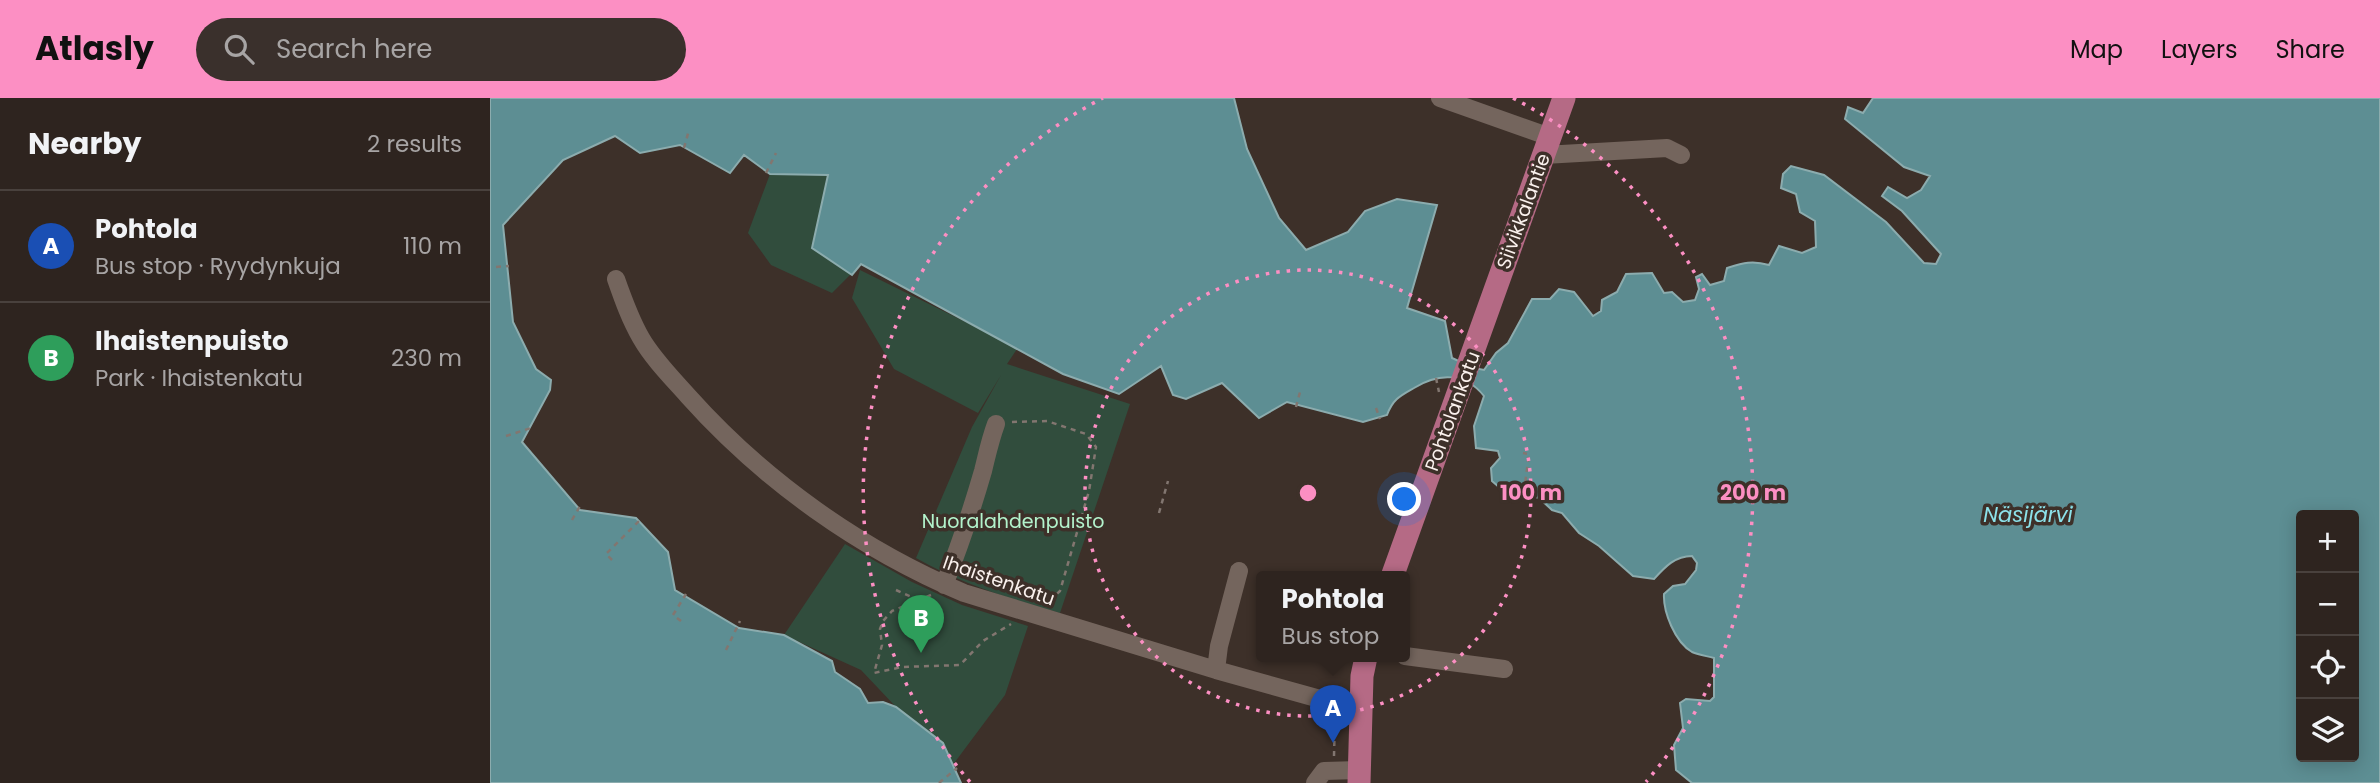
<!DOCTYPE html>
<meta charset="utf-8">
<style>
:root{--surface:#2e241f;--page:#3a302c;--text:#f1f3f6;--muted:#a7a4a4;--line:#49413d;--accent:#fc8fc3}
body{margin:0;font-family:Poppins,sans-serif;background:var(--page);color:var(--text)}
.controls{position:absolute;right:21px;bottom:21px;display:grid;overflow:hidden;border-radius:7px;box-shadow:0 4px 18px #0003}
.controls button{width:63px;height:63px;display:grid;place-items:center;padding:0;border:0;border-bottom:2px solid var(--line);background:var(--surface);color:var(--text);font:35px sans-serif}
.you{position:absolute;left:915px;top:402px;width:24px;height:24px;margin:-18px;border:5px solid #fff;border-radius:50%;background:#1a73e8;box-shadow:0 0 0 10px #1a73e833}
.badge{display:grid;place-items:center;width:46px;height:46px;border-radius:50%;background:var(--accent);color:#fff;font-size:23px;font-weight:700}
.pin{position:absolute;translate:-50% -58px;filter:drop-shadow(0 2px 4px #0008)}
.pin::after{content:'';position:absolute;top:37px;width:24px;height:21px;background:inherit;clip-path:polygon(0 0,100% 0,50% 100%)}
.popup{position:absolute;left:766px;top:473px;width:154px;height:91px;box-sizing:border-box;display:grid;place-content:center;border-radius:7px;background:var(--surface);filter:drop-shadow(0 2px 5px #0005);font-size:23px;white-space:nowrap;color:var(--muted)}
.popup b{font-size:26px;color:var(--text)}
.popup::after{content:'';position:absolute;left:50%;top:100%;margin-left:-14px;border:14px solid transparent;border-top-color:var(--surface)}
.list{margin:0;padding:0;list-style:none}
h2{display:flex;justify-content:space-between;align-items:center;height:91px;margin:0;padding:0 28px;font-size:30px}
h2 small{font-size:23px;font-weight:400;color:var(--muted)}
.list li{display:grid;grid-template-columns:46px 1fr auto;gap:21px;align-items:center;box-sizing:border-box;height:112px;padding:0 28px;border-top:2px solid var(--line)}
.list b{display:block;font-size:26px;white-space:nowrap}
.list p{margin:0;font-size:23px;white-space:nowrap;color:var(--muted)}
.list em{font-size:23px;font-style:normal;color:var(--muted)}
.icon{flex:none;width:38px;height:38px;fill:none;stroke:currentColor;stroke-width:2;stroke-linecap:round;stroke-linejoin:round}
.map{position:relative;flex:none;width:1890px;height:685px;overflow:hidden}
header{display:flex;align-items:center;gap:42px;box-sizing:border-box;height:98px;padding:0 35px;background:var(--accent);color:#111}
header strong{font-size:33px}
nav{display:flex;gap:38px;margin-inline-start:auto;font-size:24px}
.search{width:490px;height:63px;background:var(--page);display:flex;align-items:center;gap:18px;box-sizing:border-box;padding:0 24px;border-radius:38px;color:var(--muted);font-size:26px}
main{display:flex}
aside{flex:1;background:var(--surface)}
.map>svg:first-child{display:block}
.green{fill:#314d3d}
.water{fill:#5d8e93;stroke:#8cacae;stroke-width:2;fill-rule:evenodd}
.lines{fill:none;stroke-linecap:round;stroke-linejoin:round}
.path{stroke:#827670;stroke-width:2.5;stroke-dasharray:5 5;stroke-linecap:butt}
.minor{stroke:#74655d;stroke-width:18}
.major{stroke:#b56a85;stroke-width:23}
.ring{fill:none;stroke:#fc8fc3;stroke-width:3.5;stroke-dasharray:3.5 7}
.labels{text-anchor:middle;stroke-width:7;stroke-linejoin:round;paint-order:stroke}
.street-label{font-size:19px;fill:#faf1ed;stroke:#3d3029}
.park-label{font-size:19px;fill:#b3f3cc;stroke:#3d3029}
.water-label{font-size:21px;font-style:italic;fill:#8ce2ea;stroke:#3d3029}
.centre{fill:#fc8fc3;stroke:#3d3029;stroke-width:3.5}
.ring-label{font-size:21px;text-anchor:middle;font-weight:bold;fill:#fc8fc3;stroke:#3d3029;stroke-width:7;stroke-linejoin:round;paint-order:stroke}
</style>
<header>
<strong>Atlasly</strong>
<div class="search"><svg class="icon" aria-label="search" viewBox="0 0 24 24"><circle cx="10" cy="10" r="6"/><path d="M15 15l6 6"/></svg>Search here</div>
<nav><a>Map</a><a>Layers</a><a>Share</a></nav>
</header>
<main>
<aside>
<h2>Nearby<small>2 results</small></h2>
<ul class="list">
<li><span class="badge" style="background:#1a4fb4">A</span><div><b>Pohtola</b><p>Bus stop · Ryydynkuja</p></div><em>110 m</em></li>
<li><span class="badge" style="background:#2e9e5b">B</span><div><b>Ihaistenpuisto</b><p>Park · Ihaistenkatu</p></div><em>230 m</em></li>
</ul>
</aside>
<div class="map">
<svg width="1890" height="685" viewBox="0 0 1890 685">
<rect width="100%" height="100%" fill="#3d3029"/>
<!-- green -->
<path class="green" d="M280 76 338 77 527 251 517 266 640 306 570 515C520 501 472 486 426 460L482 329 511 277 488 315 404 271 362 200 370 172 500 236 371 166 342 195 281 167 258 135Z
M355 446 422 484 472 507 538 528 515 597 462 668 453 644 406 609 371 572 294 537Z"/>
<!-- water -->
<path class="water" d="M0 0H744L757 51 789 120 816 152 858 134 875 113 907 101 947 107 917 210 955 223 962 260 984 270 994 272 1006 255 1018 245 1042 201H1060L1069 191 1084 194 1103 218 1111 213 1112 202 1127 194 1136 176 1162 175 1174 195 1182 194 1193 204 1205 202 1209 191 1206 179 1212 176 1220 187 1234 183 1237 170C1253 165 1262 162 1279 167L1289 148 1312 155 1326 149 1325 123 1310 114 1306 96 1291 90 1293 76 1301 68 1334 77 1396 124 1434 165 1446 166 1451 156 1412 113 1392 98 1398 89 1417 100 1431 92 1440 78 1414 69 1355 21 1358 9 1373 15 1383 0H1890V685H1202L1186 672 1184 647 1193 630 1190 605 1196 601 1220 603 1224 599V560C1217 558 1209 557 1202 554 1185 544 1173 514 1174 496L1183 488 1195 486 1206 472 1207 465 1202 458C1185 458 1175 469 1164 481L1143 478 1109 448 1089 435 1072 415 1062 412 1049 400 1037 397 1023 390H1010L1002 383 1001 370 1010 360 1008 353 986 350 984 328 994 298C975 274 948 275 924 290 910 298 903 301 897 317L873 324 797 304 769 320 732 285 696 301 683 297 671 268 629 296 573 276 371 166 362 177 322 150 338 77 280 76 254 57 240 75 190 47 150 55 125 38 73 62 13 127 23 224 46 271 61 282 60 292 32 344 90 412 146 420 178 454 185 492 249 530 294 537 342 563 345 574 370 591 378 605 393 604 406 609 453 645 471 685H0ZM1811 417H1864V659H1811Z"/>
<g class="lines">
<!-- path -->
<path class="path" d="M194 50 199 32
M276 75 286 55
M6 169 19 168
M946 280 949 294
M806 309 810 294
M886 310 890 321
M522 324 557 323 596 336 606 349 599 393 570 493 559 503
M16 338 41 330
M1022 398 1035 386 1039 356 1033 355
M669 415 678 383
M82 422 90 408
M122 462 116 456 150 422
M406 492 428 502
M441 497 402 513 393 523 390 531 392 547 384 575 412 569 470 567 493 543 521 526
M191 523 183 517 196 496
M236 552 250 523
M844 658 845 619
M449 685 467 670"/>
<!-- minor -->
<path class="minor" d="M950 0 1060 39
M1054 57 1177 50 1191 57
M126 181C133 201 140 221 151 240 163 261 182 280 198 298 274 383 370 451 474 495L726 572 830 601 871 605
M454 487C469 450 482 411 493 373 497 357 500 342 506 326
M915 558 1014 571
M726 572 729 548 749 473
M825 685 834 673 869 672"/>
<!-- major -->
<path class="major" d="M902 479 1074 0
M869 685 872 578 876 559"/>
</g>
<!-- distance rings -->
<g class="ring">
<circle cx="818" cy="395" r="223"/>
<path d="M480 684A445 445 0 0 1 613 0M1023 0A445 445 0 0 1 1156 684"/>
</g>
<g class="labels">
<!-- street labels -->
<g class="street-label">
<text transform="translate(1033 113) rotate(-70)" y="7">Siivikkalantie</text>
<text transform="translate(962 313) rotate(-70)" y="7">Pohtolankatu</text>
<text transform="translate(509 482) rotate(19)" y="7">Ihaistenkatu</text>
</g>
<!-- park labels -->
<g class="park-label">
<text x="523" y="430">Nuoralahdenpuisto</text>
</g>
<!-- water labels -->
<g class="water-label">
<text x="1538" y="424">Näsijärvi</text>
</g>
</g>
<circle cx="818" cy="395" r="10" class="centre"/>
<g class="ring-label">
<text x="1041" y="402">100 m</text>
<text x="1263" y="402">200 m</text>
</g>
</svg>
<div class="controls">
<button>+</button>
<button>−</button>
<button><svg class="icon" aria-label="locate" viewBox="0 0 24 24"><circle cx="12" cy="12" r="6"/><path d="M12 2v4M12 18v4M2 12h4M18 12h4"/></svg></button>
<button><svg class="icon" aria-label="layers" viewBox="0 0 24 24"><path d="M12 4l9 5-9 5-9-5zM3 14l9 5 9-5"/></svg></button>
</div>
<div class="you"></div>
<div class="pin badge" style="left:843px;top:645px;background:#1a4fb4">A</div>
<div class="popup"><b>Pohtola</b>Bus stop</div>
<div class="pin badge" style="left:431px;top:555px;background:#2e9e5b">B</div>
</div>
</main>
